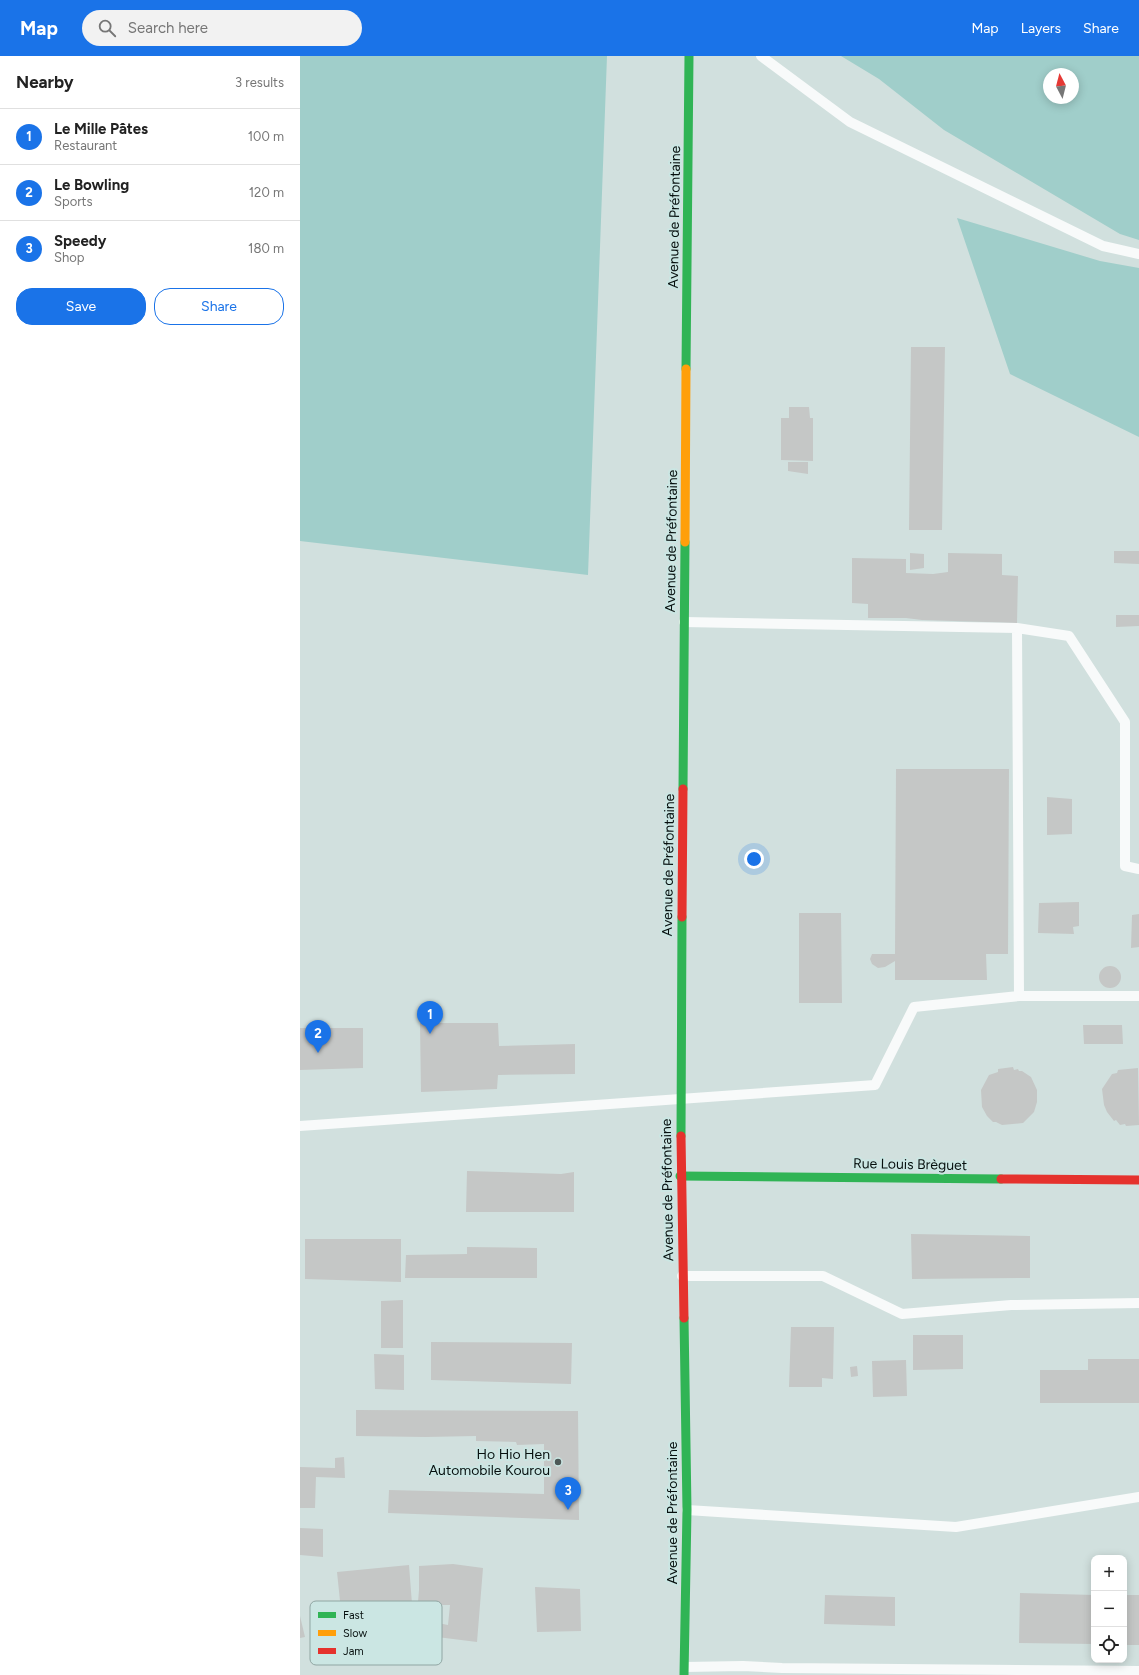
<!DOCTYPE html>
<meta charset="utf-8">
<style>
:root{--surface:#fff;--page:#f2f2f2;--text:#222;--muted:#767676;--line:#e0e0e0;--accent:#1a73e8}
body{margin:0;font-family:Figtree,sans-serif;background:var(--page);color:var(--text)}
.controls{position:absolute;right:12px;bottom:12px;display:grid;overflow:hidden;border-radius:8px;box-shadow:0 2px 10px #0003}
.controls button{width:36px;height:36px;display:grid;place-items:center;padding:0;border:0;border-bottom:1px solid var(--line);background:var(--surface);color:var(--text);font:20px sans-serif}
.compass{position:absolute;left:743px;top:12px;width:36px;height:36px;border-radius:50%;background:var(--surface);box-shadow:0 2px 10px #0003;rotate:353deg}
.you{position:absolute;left:454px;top:803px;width:14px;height:14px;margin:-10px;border:3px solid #fff;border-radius:50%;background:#1a73e8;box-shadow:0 0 0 6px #1a73e833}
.badge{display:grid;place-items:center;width:26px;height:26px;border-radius:50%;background:var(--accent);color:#fff;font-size:13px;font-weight:700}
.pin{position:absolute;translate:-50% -33px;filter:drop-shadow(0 1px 2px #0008)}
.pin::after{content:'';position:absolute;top:21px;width:14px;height:12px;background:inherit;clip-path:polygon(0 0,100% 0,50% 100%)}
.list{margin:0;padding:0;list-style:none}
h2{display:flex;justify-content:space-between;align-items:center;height:52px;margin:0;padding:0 16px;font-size:17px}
h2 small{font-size:13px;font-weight:400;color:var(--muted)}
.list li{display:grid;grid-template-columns:26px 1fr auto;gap:12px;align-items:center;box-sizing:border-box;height:56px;padding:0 16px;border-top:1px solid var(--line)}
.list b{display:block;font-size:15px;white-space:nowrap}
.list p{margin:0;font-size:13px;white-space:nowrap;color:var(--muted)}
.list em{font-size:13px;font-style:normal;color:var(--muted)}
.actions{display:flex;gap:8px;padding:12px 16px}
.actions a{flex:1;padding:9px 0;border:1px solid var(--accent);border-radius:16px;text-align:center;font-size:14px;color:var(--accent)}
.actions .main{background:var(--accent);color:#fff}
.icon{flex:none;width:22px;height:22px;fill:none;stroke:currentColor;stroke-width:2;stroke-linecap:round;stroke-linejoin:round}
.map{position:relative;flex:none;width:839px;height:1619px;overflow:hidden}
header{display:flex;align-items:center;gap:24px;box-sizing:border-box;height:56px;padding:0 20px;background:var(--accent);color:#fff}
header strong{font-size:19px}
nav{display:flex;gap:22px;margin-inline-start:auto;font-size:14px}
.search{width:280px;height:36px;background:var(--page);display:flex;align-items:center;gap:10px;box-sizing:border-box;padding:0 14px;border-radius:22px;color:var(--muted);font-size:15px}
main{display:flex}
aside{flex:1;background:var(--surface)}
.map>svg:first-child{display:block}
.green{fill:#a0ceca;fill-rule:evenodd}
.building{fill:#c5c7c6}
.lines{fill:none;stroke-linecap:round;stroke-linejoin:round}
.lane{stroke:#f8fafa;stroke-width:10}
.fast{stroke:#30b455;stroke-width:9}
.slow{stroke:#ff9f0a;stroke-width:9}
.jam{stroke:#e5322d;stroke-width:9}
.poi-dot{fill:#4d5857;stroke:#cbe6e3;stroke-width:1.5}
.labels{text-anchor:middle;stroke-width:4;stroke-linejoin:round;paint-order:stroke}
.street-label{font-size:14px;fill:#060f0e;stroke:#cbe6e3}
.poi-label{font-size:14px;fill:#060f0e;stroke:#cbe6e3;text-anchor:end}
.key{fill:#cbe6e3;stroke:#90a6a3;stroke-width:1}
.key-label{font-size:11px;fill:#060f0e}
</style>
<header>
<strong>Map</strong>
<div class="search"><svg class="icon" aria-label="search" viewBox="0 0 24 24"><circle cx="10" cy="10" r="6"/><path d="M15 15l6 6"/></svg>Search here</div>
<nav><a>Map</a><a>Layers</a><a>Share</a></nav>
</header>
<main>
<aside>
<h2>Nearby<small>3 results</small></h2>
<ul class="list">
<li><span class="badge">1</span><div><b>Le Mille Pâtes</b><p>Restaurant</p></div><em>100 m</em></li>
<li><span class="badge">2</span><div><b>Le Bowling</b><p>Sports</p></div><em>120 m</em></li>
<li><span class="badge">3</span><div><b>Speedy</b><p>Shop</p></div><em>180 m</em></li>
</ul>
<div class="actions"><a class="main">Save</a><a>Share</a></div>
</aside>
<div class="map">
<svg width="839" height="1619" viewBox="0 0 839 1619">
<rect width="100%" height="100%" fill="#d1e0de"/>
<!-- green -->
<path class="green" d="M0 0H307L288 519 0 485Z
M541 0H839V184L820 178 644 74 579 23ZM749 18H773V42H749Z
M657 162 800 205 839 212V381L710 318Z"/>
<!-- building -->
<path class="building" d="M611 291H645L642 474H609Z
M489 351H509L510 362H513V405L481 404V362H489Z
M488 406H508V418L488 415Z
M814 495H839V508L814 507Z
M610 497 624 498V512L610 514Z
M648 497 702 498V519L718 520 717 567 622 564 606 562H568V548L552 547V502L606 503V517L633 518 648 516Z
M816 559H839V570L816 571Z
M596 713H709L708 898H686L687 924H595V905L585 911 578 912 572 908 570 903 572 898H595Z
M747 741 772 743V778L747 779Z
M779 846V870L773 871 774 878 738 877 739 847Z
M499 857H541L542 947H499Z
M839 858V891L831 892 832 859Z
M799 921a11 11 0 1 1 22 0a11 11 0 1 1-22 0Z
M120 967H198L199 990 275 988V1018L198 1019 197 1033 121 1036Z
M783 969H822L823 988H784Z
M0 972H63V1012L0 1014Z
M713 1011 714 1014 718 1013 719 1015H722L731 1021 737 1034V1046L734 1056 723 1067 702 1069 696 1066H693L687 1060 682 1051 681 1034 689 1019 698 1016V1013Z
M838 1012 839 1069 826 1070 825 1068 820 1069 816 1064 814 1065 807 1056 804 1049 802 1033 812 1018 817 1017 818 1014Z
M167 1115 261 1118 274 1116V1156H166Z
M611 1178 730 1180V1222L612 1223Z
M5 1183H101V1226L5 1223Z
M167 1191 237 1192V1222H105L106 1199 167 1198Z
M103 1244V1292H81V1245Z
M491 1271H534L533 1323 522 1322V1331H489Z
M613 1279H663V1313L613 1314Z
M131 1286 272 1287 271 1328 131 1324Z
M74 1298 104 1299V1334L75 1333Z
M788 1303H839V1347H740V1314H788Z
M606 1304 607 1340 573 1341 572 1305Z
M557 1310 558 1320 551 1321 550 1311Z
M56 1354 278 1355 279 1464 88 1457 89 1434 244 1438V1388L217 1389 216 1386 176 1385V1380L125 1381 56 1380Z
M44 1401 45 1422 16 1421 15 1452H0V1411L35 1412V1402Z
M0 1472 23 1473V1501L0 1499Z
M153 1508 183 1512 177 1586 137 1581 138 1567 148 1569 150 1549H133L131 1563H115L116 1546H118L119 1534V1510Z
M109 1509 115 1587 45 1593 37 1516Z
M235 1531 280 1533 281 1575 237 1576Z
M720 1537 794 1539V1588L719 1587Z
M525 1539 595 1541V1570L524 1568Z
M824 1539H839V1589H824Z
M0 1560 5 1581 0 1582Z"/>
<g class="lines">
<!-- lane -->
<path class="lane" d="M461 0 550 66 803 190 839 198
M384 566 717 572
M719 940 717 572 769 580 825 666V810L839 813
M0 1070 575 1029 614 951 719 940H839
M382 1220H523L602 1258 711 1249 839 1247
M387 1454 656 1471 839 1441
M385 1611 443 1610 482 1612 839 1615"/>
<!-- fast -->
<path class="fast" d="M386 313 389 0
M383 733 385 486
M381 1080 382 861
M380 1120 701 1123
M384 1262 387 1454 384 1619"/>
<!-- slow -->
<path class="slow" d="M385 486 386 313"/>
<!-- jam -->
<path class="jam" d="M382 861 383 733
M381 1080 384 1262
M701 1123 839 1124"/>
</g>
<!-- markers -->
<circle class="poi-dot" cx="258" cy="1406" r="4"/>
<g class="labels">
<!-- street labels -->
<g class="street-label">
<text transform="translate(374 161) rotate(-89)" y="5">Avenue de Préfontaine</text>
<text transform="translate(371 485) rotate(-89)" y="5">Avenue de Préfontaine</text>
<text transform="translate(368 809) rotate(-89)" y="5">Avenue de Préfontaine</text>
<text transform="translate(610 1108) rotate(1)" y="5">Rue Louis Brèguet</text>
<text transform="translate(367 1134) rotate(-91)" y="5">Avenue de Préfontaine</text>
<text transform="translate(372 1457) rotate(-90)" y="5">Avenue de Préfontaine</text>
</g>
<!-- poi labels -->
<g class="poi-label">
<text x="250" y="1403">Ho Hio Hen<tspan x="250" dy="16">Automobile Kourou</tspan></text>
</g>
</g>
<!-- legend -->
<rect x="10" y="1545" width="132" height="64" rx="6" class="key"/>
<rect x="18" y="1556" width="18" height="6" fill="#30b455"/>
<rect x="18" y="1574" width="18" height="6" fill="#ff9f0a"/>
<rect x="18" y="1592" width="18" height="6" fill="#e5322d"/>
<g class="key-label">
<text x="43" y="1563">Fast</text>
<text x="43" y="1581">Slow</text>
<text x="43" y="1599">Jam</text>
</g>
</svg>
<div class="controls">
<button>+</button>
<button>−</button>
<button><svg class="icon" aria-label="locate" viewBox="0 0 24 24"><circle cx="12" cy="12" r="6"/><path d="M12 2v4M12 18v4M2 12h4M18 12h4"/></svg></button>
</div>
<svg class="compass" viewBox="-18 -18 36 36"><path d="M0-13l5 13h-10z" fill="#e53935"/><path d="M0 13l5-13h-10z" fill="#767676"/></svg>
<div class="you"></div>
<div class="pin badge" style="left:130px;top:978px">1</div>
<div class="pin badge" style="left:18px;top:997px">2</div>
<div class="pin badge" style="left:268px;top:1454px">3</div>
</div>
</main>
